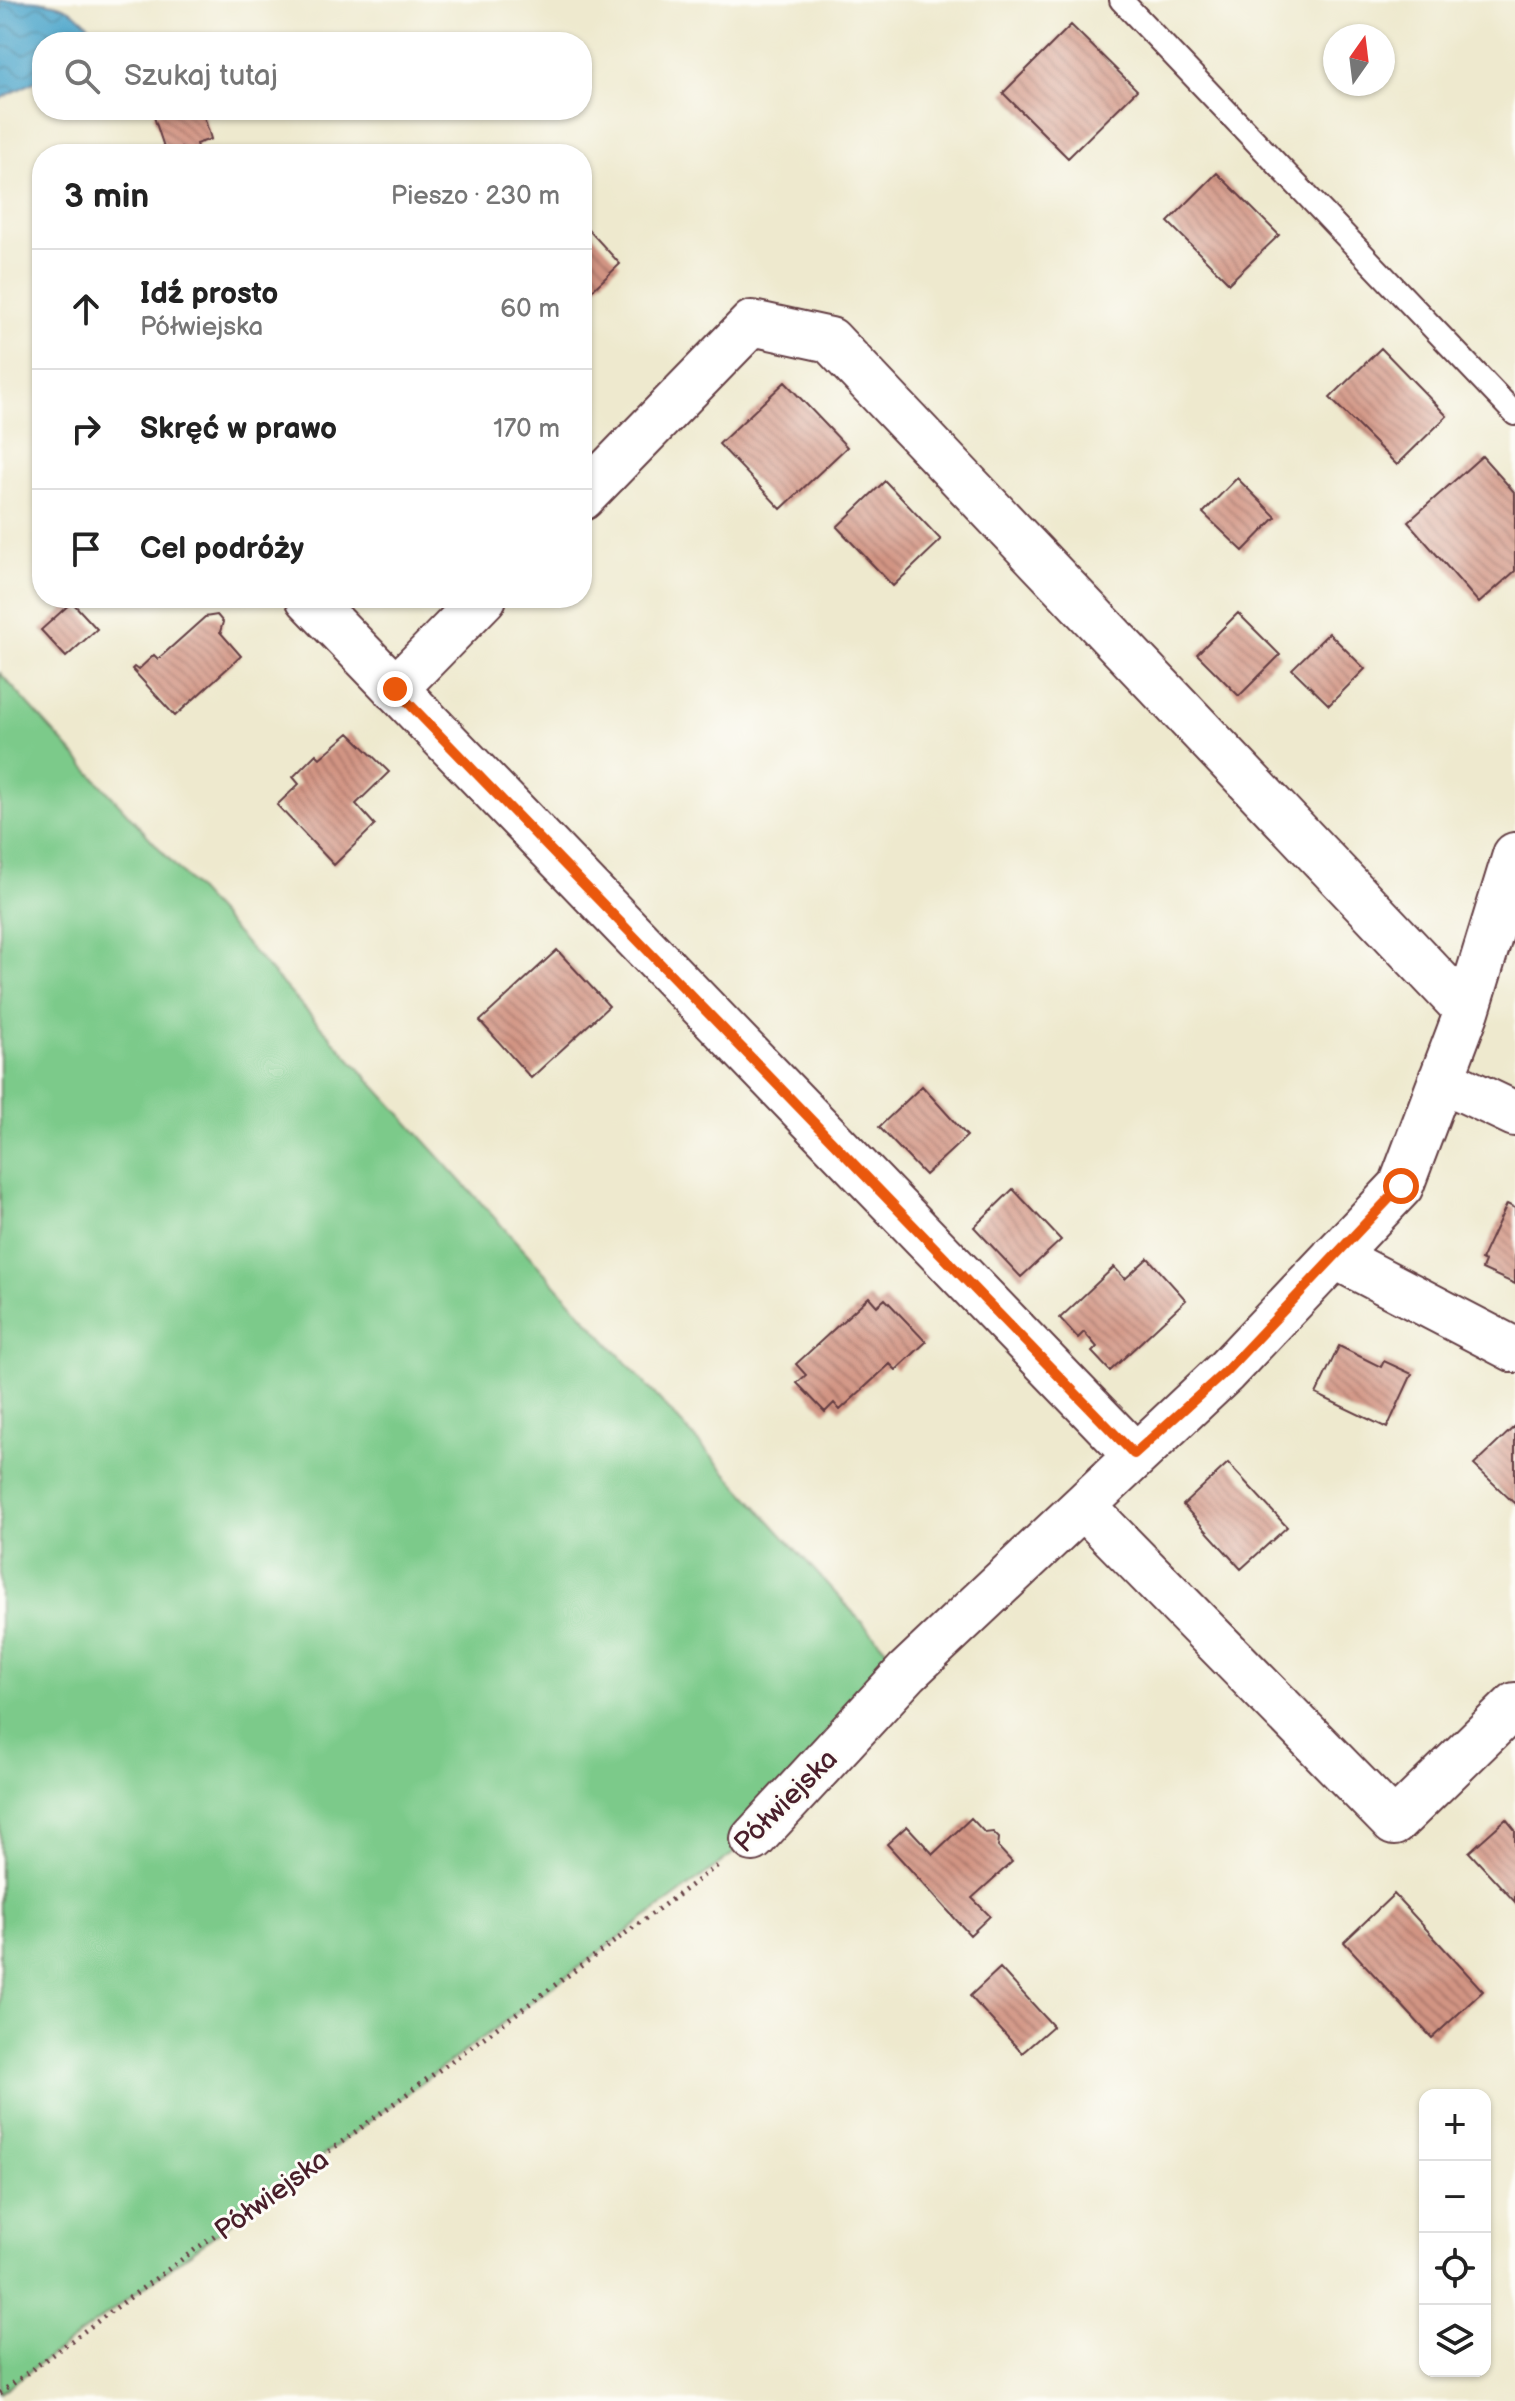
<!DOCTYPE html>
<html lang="pl">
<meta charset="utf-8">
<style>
:root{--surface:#fff;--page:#f2f2f2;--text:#222;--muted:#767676;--line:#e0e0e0}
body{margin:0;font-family:"Balsamiq Sans",sans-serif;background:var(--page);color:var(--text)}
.controls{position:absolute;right:24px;bottom:24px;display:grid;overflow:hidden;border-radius:16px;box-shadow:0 2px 6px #0004}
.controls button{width:72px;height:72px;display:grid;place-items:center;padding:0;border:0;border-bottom:2px solid var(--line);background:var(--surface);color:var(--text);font:40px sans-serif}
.compass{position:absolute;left:1323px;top:24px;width:72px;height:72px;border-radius:50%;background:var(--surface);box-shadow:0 2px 6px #0004;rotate:14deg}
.stop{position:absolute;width:24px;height:24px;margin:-18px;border:6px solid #ea580c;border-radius:50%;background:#fff}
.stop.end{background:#ea580c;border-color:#fff;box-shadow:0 2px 8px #0008}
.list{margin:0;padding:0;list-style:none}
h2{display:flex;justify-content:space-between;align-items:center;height:104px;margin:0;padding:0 32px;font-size:34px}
h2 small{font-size:26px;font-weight:400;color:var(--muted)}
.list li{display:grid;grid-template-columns:52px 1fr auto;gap:24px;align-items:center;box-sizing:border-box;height:120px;padding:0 32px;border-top:2px solid var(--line)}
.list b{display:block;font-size:30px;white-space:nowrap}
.list p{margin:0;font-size:26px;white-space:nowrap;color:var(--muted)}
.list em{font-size:26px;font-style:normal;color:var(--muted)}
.icon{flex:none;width:44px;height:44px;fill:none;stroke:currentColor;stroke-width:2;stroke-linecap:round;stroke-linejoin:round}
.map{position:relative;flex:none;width:1515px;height:2401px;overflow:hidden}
.search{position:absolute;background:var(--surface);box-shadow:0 2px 6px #0004;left:32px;top:32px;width:560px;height:88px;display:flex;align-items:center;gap:20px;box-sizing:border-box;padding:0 28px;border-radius:32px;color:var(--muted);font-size:30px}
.panel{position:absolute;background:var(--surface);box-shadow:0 2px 6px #0004;left:32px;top:144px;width:560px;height:464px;border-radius:32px}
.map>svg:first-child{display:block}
.grass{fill:#7bca8a;stroke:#62745a;stroke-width:2}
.water{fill:url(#water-waves);stroke:#4b627a;stroke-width:2}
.building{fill:url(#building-back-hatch)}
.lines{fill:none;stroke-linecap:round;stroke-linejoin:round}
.lane-casing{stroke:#633d43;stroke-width:26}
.street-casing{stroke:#633d43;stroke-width:48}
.path{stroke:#633d43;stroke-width:5;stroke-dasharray:2 6;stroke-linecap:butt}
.lane{stroke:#fff;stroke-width:22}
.street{stroke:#fff;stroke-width:44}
.route{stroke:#ea580c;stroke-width:10}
.labels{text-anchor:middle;stroke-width:6;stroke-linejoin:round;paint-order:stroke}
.street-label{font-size:28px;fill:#4a1f2b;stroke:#fdfcf7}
</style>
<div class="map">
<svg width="1515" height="2401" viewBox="0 0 1515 2401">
<defs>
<pattern id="water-waves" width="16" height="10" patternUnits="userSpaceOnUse" patternTransform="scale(2)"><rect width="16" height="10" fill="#4ca5ca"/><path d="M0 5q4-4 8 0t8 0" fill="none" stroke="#4186a4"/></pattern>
<pattern id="building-back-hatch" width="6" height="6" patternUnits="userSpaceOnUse" patternTransform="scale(2)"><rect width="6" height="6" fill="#d29483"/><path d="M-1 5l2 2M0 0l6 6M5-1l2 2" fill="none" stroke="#ac786b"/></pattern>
</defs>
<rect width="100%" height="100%" fill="#fdfcf7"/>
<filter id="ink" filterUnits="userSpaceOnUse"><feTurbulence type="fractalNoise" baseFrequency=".0125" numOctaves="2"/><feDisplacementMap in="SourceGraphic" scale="16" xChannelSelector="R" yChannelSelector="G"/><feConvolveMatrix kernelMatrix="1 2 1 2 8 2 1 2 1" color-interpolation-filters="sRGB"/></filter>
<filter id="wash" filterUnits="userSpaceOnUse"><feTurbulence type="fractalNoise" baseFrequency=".006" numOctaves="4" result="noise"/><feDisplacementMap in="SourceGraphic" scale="32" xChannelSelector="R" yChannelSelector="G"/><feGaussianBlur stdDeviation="1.8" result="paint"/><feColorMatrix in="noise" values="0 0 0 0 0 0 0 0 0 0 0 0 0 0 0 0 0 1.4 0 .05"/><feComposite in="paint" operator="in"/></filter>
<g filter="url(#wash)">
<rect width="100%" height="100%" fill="#eee9ce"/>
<!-- grass -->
<path class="grass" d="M0 673 907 1672 753 1839 0 2393Z"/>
<!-- water -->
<path class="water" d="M0 0C47 0 76 0 101 42H42V78L0 99Z"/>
<g id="blocks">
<!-- building -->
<path class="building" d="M1071 25 1137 90 1068 158 1003 93Z
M165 110H202L211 139 196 144 199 154H183L181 148 166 153 153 114Z
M1217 173 1279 235 1229 283 1168 222Z
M587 228 620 264 582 300V233Z
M1381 348 1447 416 1397 465 1330 398Z
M785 382 847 447 781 509 719 444Z
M1482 456 1515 493V571L1479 603 1408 522Z
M1237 478 1276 517 1243 551 1203 513Z
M885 481 941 540 893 586 837 527Z
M72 602 97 629 66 657 41 630Z
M1238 613 1280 655 1239 696 1197 654Z
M217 615 223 622 220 632 241 656 175 716 132 669 134 667 138 670 154 655 158 659 205 617Z
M1329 633 1365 669 1329 705 1292 669Z
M349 733 389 772 356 804 375 825 334 865 277 805 299 784 293 777 316 754 320 758Z
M557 950 609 1006 531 1078 480 1021Z
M922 1086 967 1136 925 1175 879 1127Z
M1013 1189 1061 1240 1021 1277 974 1227Z
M1507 1204 1515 1208V1284L1482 1269 1485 1262 1481 1260Z
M1148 1258 1186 1300 1110 1371 1092 1352 1097 1347 1084 1332 1078 1338 1060 1318 1114 1267 1125 1279Z
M869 1297 877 1306 885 1299 926 1342 896 1370 890 1364 840 1410 834 1403 825 1412 797 1383 806 1375 796 1364Z
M1339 1346 1381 1367 1384 1361 1412 1374 1387 1428 1316 1394Z
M1515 1426V1504L1474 1465Z
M1228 1463 1287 1527 1241 1569 1183 1505Z
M971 1818 985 1833 993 1832 999 1838 998 1847 1012 1862 972 1898 990 1916 970 1935 887 1844 907 1826 933 1854Z
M1506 1819 1515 1830V1902L1469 1852Z
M1394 1894 1483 1991 1432 2038 1344 1942Z
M1000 1968 1053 2026 1022 2053 970 1996Z"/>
</g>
</g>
<g filter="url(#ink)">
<use href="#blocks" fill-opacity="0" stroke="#633d43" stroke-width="2"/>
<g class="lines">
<!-- lane casing -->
<g class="lane-casing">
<path id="lane" d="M1121 0 1515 414"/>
</g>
<!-- street casing -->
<g class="street-casing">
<path id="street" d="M582 498 752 323 830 340 1467 1011
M308 598 1134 1454
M395 689 484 598
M1441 1079 1515 1114
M1334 1256 1515 1350
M1083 1506 1394 1823 1515 1705
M753 1839 907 1672 1225 1372 1401 1186 1467 1011 1515 855"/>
</g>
<!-- path -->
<path class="path" d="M0 2393 721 1863"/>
<!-- lane -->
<use href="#lane" class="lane"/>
<!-- street -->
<use href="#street" class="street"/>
</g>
</g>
<g class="lines" filter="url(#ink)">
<!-- route -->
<path class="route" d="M395 689 1134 1454 1225 1372 1401 1186"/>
</g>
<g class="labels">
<!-- street labels -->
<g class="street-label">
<text transform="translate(785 1800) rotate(-45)" y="10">Półwiejska</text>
<text transform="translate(271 2194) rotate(-36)" y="10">Półwiejska</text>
</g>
</g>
</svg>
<div class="controls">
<button>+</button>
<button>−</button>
<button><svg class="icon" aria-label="locate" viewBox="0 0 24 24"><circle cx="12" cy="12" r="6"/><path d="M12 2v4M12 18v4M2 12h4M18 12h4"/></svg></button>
<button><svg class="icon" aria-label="layers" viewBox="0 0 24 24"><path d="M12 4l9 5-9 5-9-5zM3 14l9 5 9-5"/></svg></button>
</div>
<svg class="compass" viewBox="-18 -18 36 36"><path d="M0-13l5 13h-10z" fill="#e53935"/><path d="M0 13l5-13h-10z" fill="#767676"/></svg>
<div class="stop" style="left:1401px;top:1186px"></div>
<div class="stop end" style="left:395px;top:689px"></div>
<div class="search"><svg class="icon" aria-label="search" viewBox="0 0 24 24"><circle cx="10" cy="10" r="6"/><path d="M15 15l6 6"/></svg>Szukaj tutaj</div>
<section class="panel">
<h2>3 min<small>Pieszo · 230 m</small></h2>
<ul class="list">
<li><svg class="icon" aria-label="ahead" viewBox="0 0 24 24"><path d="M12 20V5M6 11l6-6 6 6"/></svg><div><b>Idź prosto</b><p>Półwiejska</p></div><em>60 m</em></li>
<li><svg class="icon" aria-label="right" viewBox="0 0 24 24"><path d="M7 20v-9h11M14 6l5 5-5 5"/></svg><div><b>Skręć w prawo</b></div><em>170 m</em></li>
<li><svg class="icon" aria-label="arrive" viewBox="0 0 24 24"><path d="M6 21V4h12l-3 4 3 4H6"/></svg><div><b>Cel podróży</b></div></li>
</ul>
</section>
</div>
